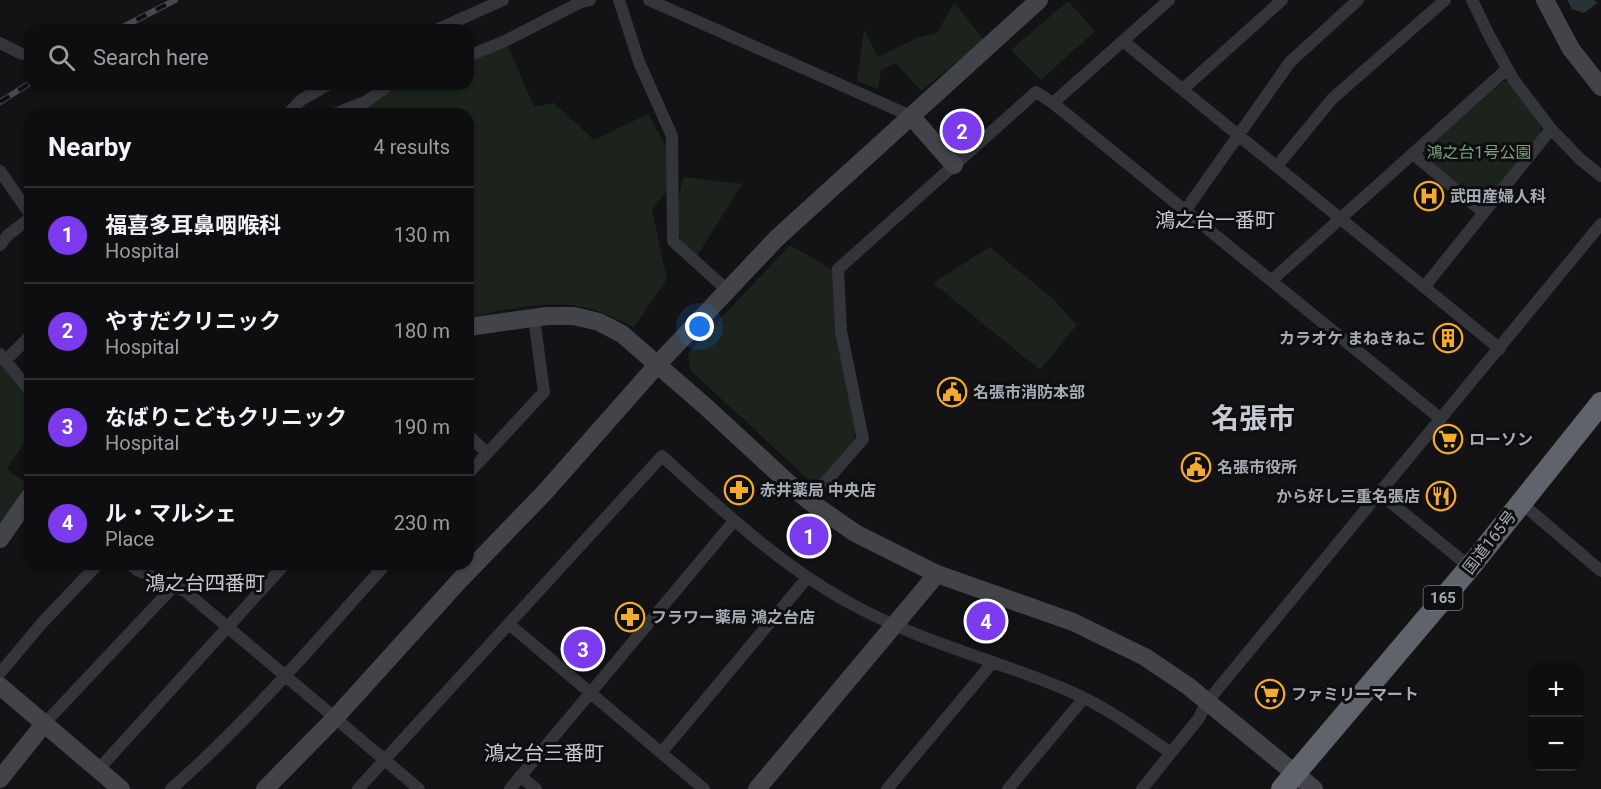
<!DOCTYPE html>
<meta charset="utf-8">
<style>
:root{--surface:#0e0e10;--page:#171719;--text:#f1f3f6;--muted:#9b9c9f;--line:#2e2e30;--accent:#7c3aed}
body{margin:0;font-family:Roboto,"Noto Sans JP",sans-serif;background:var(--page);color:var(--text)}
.controls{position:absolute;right:18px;bottom:18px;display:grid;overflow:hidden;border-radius:12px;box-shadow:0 2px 4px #0004}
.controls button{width:54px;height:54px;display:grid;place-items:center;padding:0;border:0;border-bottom:2px solid var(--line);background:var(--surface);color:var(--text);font:30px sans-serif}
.you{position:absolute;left:700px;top:327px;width:21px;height:21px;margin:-15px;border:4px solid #fff;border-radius:50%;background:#1a73e8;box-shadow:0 0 0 9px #1a73e833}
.badge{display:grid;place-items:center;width:39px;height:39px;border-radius:50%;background:var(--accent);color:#fff;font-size:20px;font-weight:700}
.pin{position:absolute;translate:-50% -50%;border:3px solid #fff;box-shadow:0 2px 6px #0006}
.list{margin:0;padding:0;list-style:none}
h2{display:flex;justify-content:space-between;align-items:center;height:78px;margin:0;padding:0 24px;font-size:26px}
h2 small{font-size:20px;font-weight:400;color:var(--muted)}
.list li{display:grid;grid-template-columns:39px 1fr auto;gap:18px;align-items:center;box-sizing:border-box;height:96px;padding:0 24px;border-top:2px solid var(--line)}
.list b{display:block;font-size:22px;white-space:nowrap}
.list p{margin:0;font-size:20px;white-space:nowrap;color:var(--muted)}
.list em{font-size:20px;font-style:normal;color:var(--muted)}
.icon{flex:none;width:33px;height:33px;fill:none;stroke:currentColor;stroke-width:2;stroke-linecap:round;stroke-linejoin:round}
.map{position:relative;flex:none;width:1601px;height:789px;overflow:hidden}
.search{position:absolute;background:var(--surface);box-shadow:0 2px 4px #0004;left:24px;top:24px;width:450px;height:66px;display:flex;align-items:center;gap:15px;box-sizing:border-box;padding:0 21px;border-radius:18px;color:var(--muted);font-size:22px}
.panel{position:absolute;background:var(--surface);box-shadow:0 2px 4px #0004;left:24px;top:108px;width:450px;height:462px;border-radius:18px}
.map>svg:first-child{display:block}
.green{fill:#1b231c}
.water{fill:#293239}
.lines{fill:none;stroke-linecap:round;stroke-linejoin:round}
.street{stroke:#34353a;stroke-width:12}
.secondary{stroke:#42444a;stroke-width:18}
.highway{stroke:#60636b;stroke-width:22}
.rail-casing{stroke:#47494f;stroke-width:6}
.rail{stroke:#0e0e10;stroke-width:4;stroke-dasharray:11;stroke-linecap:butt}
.labels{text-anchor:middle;stroke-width:6;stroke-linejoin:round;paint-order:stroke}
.shield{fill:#0e0e10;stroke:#787b84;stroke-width:1.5}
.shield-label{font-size:15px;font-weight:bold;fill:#a5aab5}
.park-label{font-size:16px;fill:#7ba17c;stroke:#0e0e10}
.poi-label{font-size:16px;font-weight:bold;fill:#a5aab5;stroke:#0e0e10;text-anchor:start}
.street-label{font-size:16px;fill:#a5aab5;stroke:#0e0e10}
.quarter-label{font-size:20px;fill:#c6c9d1;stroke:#0e0e10}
.town-label{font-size:28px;font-weight:bold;fill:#c6c9d1;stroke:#0e0e10}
</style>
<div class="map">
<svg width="1601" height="789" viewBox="0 0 1601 789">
<rect width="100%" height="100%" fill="#131315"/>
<!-- green -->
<path class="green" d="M1068 1 1095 31 1041 80 1011 50Z
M954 3 984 40 921 91 896 63 881 70 878 89 857 81 864 29 878 57 917 38 937 33Z
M507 44 534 107 554 103 594 140 648 114 667 148 668 190 652 210 667 279 634 327C620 321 606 313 591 309 555 298 504 309 468 318V114H339L406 84H468V58Z
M1503 82 1511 83 1540 124 1541 133 1487 201H1478L1426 158V149Z
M684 177 742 184 697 256C691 250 681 242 679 234 675 222 679 188 684 177Z
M790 245 833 270 835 331 856 431 853 442 819 480 808 479 690 370 688 353Z
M990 247 1052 298 1077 325 1040 370 933 283Z
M0 363 30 398V448L24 443 7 469 27 484 0 523Z"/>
<!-- water -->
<path class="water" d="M1567 0H1594L1597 3 1584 13 1572 9Z"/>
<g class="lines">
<!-- street -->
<path class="street" d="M619 0 639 62 672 136 673 241 727 290
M649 0 911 116
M1472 0 1490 37 1513 79 1551 129 1580 159 1601 176
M436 30 503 0
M1123 41 1500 349
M0 43 22 54
M468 56 505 41 581 2 590 0
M1183 89 1282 0
M1053 103 1169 0
M288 114 301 100 329 84
M334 114 367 101 390 84
M1413 154 1484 213
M1277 166 1332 99 1445 0
M0 171 30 214
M1185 211 1290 62 1358 0
M0 245 8 235 30 218
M1272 280 1507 69
M1425 286 1551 129
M0 354 30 391
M5 361 30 336
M468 435 487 453
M468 474 544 392 534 318
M1379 493 1470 567
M809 501 863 439 841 331 838 269 1036 92 1053 103 1441 419
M1520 502 1601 571
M131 564 137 570 185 591 419 789
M509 624 704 789
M0 673 42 623 98 564
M44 724 174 586
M661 753 807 578
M98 770 285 564
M520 776 536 789
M171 789C249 721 316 641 386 564
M358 789 662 456C724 512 784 569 859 608 925 643 998 661 1067 690 1105 706 1138 730 1171 753
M510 789 734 521
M887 789 993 662
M1008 789 1084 698
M1142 789 1199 718 1207 702 1601 224"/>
<!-- secondary -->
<path class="secondary" d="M1545 0 1571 49 1601 87
M911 116 954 165
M468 327 547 316H574L599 322 622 334 705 406 783 478 809 501 855 533 937 574 1073 622 1145 657 1188 686 1314 789
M0 539 30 496
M0 686 121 789
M0 779 44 724
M265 789 335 718 459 581 545 492 658 364 777 238 1039 0
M757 789 937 574"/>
<!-- highway -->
<path class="highway" d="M1282 789 1470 567 1601 403"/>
<!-- rail casing -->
<g class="rail-casing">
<path id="rail" d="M117 30 175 0
M0 102 30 83"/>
</g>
<!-- rail -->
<use href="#rail" class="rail"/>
</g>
<!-- icons -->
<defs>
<g id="hospital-ring" transform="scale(1.5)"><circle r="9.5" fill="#0e0e10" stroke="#f3aa2d" stroke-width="1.5"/><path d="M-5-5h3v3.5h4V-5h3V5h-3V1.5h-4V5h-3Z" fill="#f3aa2d"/></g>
<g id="building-ring" transform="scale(1.5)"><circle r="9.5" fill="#0e0e10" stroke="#f3aa2d" stroke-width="1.5"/><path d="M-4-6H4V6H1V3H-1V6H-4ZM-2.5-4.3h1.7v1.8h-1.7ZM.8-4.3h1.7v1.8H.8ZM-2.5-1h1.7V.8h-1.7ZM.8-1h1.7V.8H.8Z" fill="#f3aa2d"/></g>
<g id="civic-ring" transform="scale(1.5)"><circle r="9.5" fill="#0e0e10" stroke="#f3aa2d" stroke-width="1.5"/><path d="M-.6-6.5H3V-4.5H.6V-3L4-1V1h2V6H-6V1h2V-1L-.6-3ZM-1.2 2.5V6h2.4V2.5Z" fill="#f3aa2d"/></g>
<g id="supermarket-ring" transform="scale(1.5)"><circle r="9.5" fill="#0e0e10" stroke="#f3aa2d" stroke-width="1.5"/><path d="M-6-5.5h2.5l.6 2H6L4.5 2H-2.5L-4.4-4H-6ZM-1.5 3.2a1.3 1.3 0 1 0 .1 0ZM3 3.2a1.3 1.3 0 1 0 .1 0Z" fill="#f3aa2d"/></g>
<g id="pharmacy-ring" transform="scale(1.5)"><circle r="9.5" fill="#0e0e10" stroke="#f3aa2d" stroke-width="1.5"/><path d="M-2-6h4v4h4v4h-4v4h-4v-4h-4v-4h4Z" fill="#f3aa2d"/></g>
<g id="restaurant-ring" transform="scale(1.5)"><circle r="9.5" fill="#0e0e10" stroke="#f3aa2d" stroke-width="1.5"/><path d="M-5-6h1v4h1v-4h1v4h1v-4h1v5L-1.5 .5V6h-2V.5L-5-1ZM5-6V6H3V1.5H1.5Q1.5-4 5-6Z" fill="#f3aa2d"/></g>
</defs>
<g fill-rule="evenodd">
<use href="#hospital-ring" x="1429" y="196"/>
<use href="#building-ring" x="1448" y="338"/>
<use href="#civic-ring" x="952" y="392"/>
<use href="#supermarket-ring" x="1448" y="439"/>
<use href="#civic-ring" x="1196" y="467"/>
<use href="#pharmacy-ring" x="739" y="490"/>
<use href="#restaurant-ring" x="1441" y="496"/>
<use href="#pharmacy-ring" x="630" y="617"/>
<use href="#supermarket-ring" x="1270" y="694"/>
</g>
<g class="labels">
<!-- shield labels -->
<rect class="shield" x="1423.5" y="586" width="39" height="24" rx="4.5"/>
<g class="shield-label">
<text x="1443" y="603">165</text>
</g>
<!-- park labels -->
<g class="park-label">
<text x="1479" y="158">鴻之台1号公園</text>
</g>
<!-- poi labels -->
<g class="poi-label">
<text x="1450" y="202">武田産婦人科</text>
<text x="1427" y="344" text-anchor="end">カラオケ まねきねこ</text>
<text x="973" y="398">名張市消防本部</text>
<text x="1469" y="445">ローソン</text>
<text x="1217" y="473">名張市役所</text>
<text x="760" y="496">赤井薬局 中央店</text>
<text x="1420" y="502" text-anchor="end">から好し三重名張店</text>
<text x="651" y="623">フラワー薬局 鴻之台店</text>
<text x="1291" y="700">ファミリーマート</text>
</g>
<!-- street labels -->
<g class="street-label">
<text transform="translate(1489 542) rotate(-52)" y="6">国道165号</text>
</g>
<!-- quarter labels -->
<g class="quarter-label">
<text x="1215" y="227">鴻之台一番町</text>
<text x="205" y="590">鴻之台四番町</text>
<text x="544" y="760">鴻之台三番町</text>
</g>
<!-- town labels -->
<g class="town-label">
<text x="1253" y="428">名張市</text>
</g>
</g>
</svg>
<div class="controls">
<button>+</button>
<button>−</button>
</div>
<div class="you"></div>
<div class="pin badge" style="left:809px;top:536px">1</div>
<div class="pin badge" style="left:962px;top:131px">2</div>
<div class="pin badge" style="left:583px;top:649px">3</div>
<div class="pin badge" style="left:986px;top:621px">4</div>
<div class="search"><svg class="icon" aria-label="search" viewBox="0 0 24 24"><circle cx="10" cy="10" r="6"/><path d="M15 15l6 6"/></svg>Search here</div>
<section class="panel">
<h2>Nearby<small>4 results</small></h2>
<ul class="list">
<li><span class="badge">1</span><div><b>福喜多耳鼻咽喉科</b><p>Hospital</p></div><em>130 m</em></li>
<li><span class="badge">2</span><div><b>やすだクリニック</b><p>Hospital</p></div><em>180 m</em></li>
<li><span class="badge">3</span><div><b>なばりこどもクリニック</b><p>Hospital</p></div><em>190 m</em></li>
<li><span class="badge">4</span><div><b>ル・マルシェ</b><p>Place</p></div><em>230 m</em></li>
</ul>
</section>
</div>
